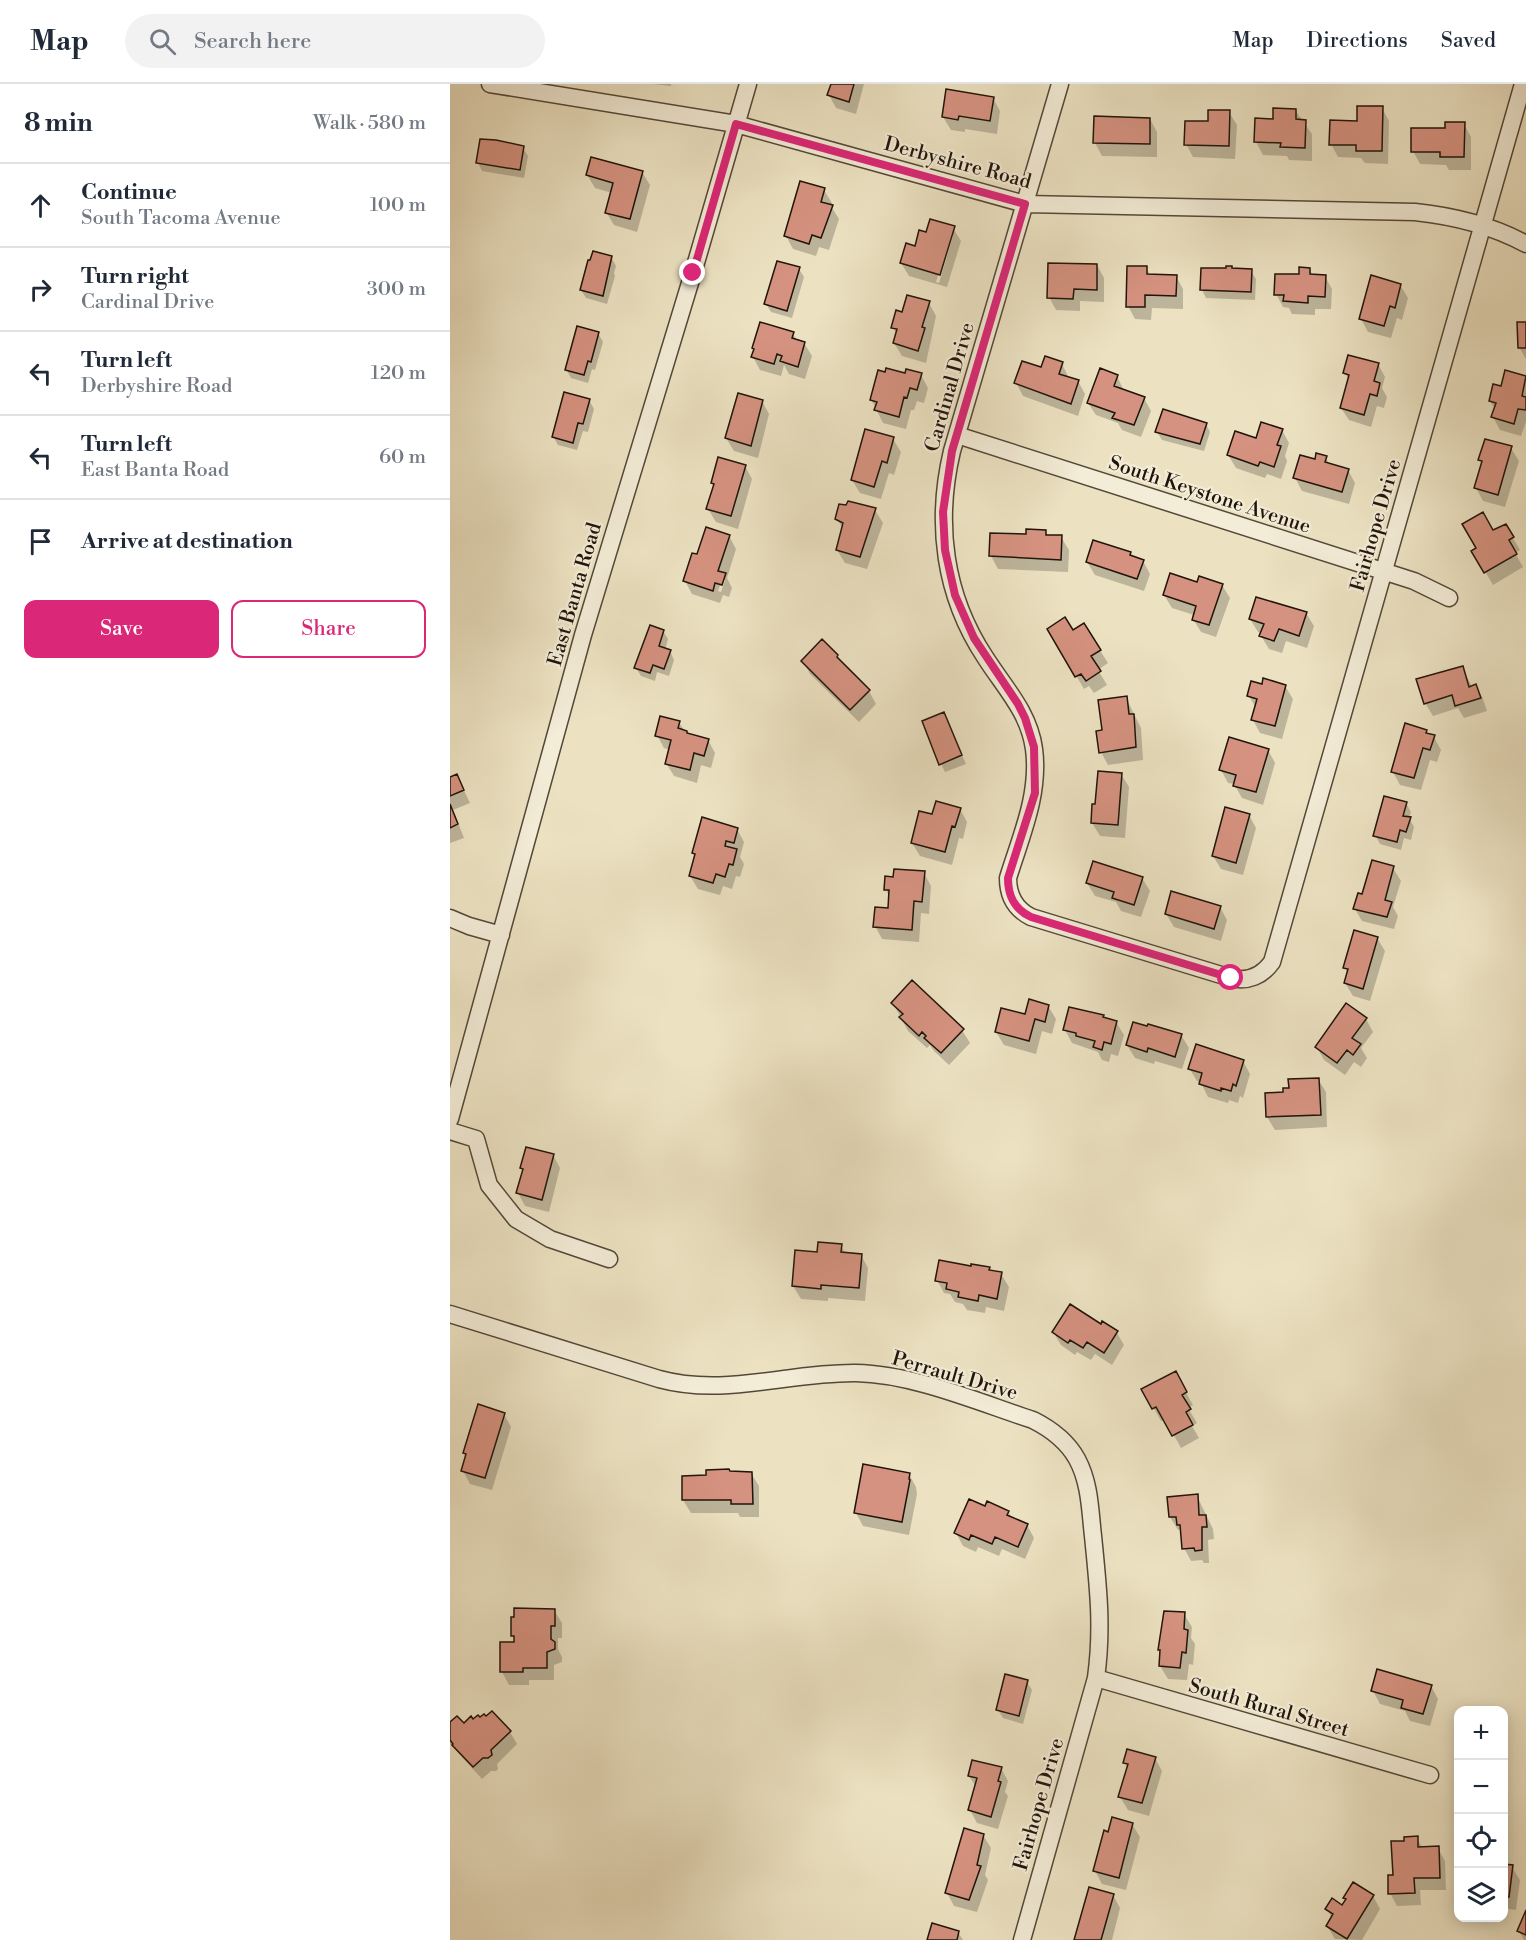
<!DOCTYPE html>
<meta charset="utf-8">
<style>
:root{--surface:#fff;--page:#f2f2f3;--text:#1f2937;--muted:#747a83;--line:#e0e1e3;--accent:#db2777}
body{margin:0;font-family:"Libre Bodoni",serif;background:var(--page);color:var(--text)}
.controls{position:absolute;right:18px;bottom:18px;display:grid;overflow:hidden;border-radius:12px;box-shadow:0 3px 15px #0003}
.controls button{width:54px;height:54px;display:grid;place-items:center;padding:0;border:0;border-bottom:2px solid var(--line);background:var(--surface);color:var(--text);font:30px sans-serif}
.stop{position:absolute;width:18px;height:18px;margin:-14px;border:4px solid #db2777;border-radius:50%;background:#fff}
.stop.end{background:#db2777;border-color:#fff;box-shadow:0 2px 6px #0008}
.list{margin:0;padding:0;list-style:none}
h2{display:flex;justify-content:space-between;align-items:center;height:78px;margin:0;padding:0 24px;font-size:26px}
h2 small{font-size:20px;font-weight:400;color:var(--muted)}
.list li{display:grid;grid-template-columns:39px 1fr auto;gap:18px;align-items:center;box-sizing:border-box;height:84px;padding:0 24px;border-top:2px solid var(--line)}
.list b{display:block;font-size:22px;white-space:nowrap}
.list p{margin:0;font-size:20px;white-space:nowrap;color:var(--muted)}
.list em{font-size:20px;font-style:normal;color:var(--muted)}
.actions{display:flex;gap:12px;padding:18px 24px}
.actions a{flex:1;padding:14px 0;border:2px solid var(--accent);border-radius:12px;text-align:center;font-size:21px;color:var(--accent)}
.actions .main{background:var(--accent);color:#fff}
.icon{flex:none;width:33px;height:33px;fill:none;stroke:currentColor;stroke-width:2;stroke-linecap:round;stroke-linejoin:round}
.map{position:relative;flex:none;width:1076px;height:1856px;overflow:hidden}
header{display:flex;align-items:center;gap:36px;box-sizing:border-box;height:84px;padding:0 30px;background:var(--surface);border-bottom:2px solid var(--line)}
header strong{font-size:28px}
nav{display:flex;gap:33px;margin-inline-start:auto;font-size:21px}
.search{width:420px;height:54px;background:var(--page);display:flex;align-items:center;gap:15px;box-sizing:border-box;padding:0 21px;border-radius:33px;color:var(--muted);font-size:22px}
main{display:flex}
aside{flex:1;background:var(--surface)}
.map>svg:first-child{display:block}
.shadow{fill:#0003;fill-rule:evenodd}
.building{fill:#d59280;stroke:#20140a;stroke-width:1.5}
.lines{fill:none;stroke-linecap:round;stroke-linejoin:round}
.minor-casing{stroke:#534838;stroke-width:19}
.minor{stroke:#f3ecd7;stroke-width:16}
.route{stroke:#db2777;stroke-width:8}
.labels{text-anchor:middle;stroke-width:4.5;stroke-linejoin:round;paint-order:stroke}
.street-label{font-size:20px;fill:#20140a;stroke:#f3ecd7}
</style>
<header>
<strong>Map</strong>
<div class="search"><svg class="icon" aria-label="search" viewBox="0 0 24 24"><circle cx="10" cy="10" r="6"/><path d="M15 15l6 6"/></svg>Search here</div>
<nav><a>Map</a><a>Directions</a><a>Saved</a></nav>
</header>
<main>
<aside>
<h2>8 min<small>Walk · 580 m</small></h2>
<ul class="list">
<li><svg class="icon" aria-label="ahead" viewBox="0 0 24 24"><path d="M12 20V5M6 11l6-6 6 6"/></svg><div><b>Continue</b><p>South Tacoma Avenue</p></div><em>100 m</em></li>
<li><svg class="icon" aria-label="right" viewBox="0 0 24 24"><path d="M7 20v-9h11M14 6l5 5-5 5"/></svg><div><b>Turn right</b><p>Cardinal Drive</p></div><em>300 m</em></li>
<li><svg class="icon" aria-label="left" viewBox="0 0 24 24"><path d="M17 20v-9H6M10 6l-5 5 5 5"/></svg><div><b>Turn left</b><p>Derbyshire Road</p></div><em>120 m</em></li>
<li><svg class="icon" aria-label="left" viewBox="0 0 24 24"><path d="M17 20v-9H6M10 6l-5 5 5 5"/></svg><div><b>Turn left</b><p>East Banta Road</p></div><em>60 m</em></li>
<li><svg class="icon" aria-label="arrive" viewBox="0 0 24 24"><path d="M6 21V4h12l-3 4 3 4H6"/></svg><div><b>Arrive at destination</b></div></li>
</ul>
<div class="actions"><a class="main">Save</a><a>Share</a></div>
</aside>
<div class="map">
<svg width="1076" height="1856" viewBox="0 0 1076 1856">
<rect width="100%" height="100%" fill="#ece2c2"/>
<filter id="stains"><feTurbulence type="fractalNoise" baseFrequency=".00333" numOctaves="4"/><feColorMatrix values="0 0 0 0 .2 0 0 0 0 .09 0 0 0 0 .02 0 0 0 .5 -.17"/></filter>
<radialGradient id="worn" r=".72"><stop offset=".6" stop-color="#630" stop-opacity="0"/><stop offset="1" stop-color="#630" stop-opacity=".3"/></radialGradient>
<!-- shadow -->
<path class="shadow" d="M203 0H221V2Z
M382 0H414L406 30 386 24 379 11Z
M543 14 550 27 547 50 515 45V48L501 46 493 33Z
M932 24 939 37 938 80 915 79 911 74 888 73 881 60Z
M845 26 862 50V77L839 76 837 72 813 71 806 58 824 36Z
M779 28 787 41 785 75 743 73 736 60 759 39Z
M700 35 707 48V73L652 72 645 59Z
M1014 40 1021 53V86H999L996 81 970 80 963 67 996 46Z
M73 64 78 72 74 94 32 87 28 79Z
M192 88 200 101 187 148 164 141 156 128 162 109 145 104 137 91Z
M374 106 382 119 381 122 389 135 379 166 369 163 366 172 343 165 336 152Z
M503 144 511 157 497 203 459 192 451 179 477 150ZM500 152H503L489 199 486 198Z
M161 173 166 182 164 189 165 192 157 220 136 214 131 206Z
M647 181 654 194V218L630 217V227L606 226 599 213Z
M696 184 701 192H726L733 205V225L702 224 701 236 685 235 678 222Z
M349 185 354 193 342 234 321 228 316 220Z
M860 185 863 192H875L882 205 881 225H865V231L842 230 839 224 833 223 826 210Z
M783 186 801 187 806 195 805 216 756 214 752 206Z
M950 201 958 214 952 236 947 234 941 254 918 248 911 235Z
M479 219 486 232 476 279 452 272 444 259 447 250 443 244 453 230Z
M1076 240V275L1069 263Z
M148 249 153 258 145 286 142 285 138 299 121 294 116 285Z
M343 250 348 258 354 259 362 272 355 295 339 290 334 281 331 292 310 286 303 273 305 267 303 264Z
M612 280 619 294 628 297 635 310 628 332 573 312 566 299 592 285Z
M928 280 935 293 932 304 937 313 934 324 927 322 921 343 899 336 891 324 899 296 895 289Z
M1056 288 1076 293V337L1071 352 1050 346 1043 333 1045 325 1040 317 1052 304Z
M456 291H471L478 304 474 319 467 317 464 326H461L456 345 433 339 421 315Z
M667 292 674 307 694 314 701 327 691 353 672 346 668 339 646 331 638 319Z
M139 316 144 325 138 348 133 347 127 366 108 361 103 352Z
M312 317 319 330 308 374 284 367 276 354Z
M756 340 760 348 754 367 712 356 707 348Z
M832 346 839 359 835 372 837 377 831 395 817 390 815 394 786 384 778 371Z
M443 355 451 368 444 391 439 389 431 415 410 409 402 396Z
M1061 364 1069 377 1055 423 1033 417 1026 404 1032 380 1030 376Z
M876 374 880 381 898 386 905 399 899 420 852 407 845 394Z
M295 382 302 395 288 445 266 438 258 425 264 403 262 399Z
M425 426 433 439 417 485 395 479 387 466 393 445 387 435Z
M1056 442 1070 466 1065 469 1073 483 1043 501 1023 467 1043 447Z
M595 447 598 452 611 453 619 466 618 488 548 485 541 472 577 451Z
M279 452 286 465 277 494 282 504 279 513 273 511 270 519 242 510 235 497 248 472ZM273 494 275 496 271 508 268 507Z
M680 469 682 473 693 477 700 490 694 507 645 491 637 478Z
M748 500 772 501 780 514 766 553 751 548 743 535 744 531 722 524 714 511Z
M856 529 864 542 857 564 836 557 832 569 819 565 811 552 812 549 808 548 800 535Z
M634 541 658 579 648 586 657 601 644 609 639 602 634 605 599 546 623 548Z
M213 547 218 555 215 566 220 567 224 576 219 592 207 588 205 597 191 592 186 584Z
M387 572 393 581 419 607 426 620 409 638 360 590 353 577Z
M1012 583 1022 603 1026 602 1033 615 1037 627 1014 634 1008 624 983 632 975 619Z
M835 602 843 615 832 655 810 649 803 636 806 624 799 612Z
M676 614 691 644 693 676 658 681 651 668 654 647Z
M494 630 516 680 495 688 491 680Z
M229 639 238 651 258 656 265 669 261 684 251 681 247 699 224 692 216 679 220 666 214 664 207 651Z
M976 647 979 651 984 653 991 666 987 678 980 676 971 706 950 701 943 688Z
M818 666 825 679 813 721 792 714 784 700 778 699 771 686Z
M671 690 679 703 675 754 650 752 642 739 646 722Z
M7 692 20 719 3 726 14 754 0 759V695Z
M956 719 961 728 959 734 964 743 961 756 954 754 951 766 930 760 925 751Z
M510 725 517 738 513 755 509 754 502 781 470 772 462 759 483 732Z
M799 731 806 744 793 791 771 785 763 772Z
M287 745 294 758 290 773 294 780 290 793 286 792 282 805 273 802 270 811 248 805 240 792 246 773 244 769Z
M943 784 951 797 943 823 948 832 944 845 912 837 905 825 913 812Z
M474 789 481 802 479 830 471 829 469 858 432 855 425 842 439 826 440 814 436 806 444 794Z
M692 794 700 807 691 833 671 827 666 818 645 812 637 799Z
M770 823 777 836 771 857 724 843 716 830Z
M927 854 935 867 920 917 903 912 895 899 898 889 895 884Z
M443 919 512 946 520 959 499 981 484 967 480 961 477 964 458 947Z
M598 922 606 935 602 950 592 947 586 970 554 961 546 948Z
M653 932 655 935 666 938 674 951 668 972 661 970 659 978 652 976 648 968 622 959 615 946Z
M916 935 923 948 911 964 917 974 911 983 904 978 895 991 874 976 867 963Z
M731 951 739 964 732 985 705 977 704 980 685 974 677 961Z
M793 977 800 990 793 1014 790 1012 788 1019 779 1016 778 1019 758 1013 751 999 747 997 739 984Z
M868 995 876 1008 877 1043 825 1046 817 1033 834 1009Z
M103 1071 110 1084 99 1128 75 1122 68 1109 74 1088 71 1084Z
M391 1162 396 1170 411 1171 418 1184 415 1217 378 1214V1217L351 1215 343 1202 369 1170Z
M539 1184 541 1188 551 1190 559 1203 554 1227 536 1223 535 1229 517 1226 513 1220 505 1218 500 1210 494 1209 487 1196Z
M651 1242 667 1249 674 1261 662 1281 645 1270 641 1276 627 1268 625 1271 611 1261 603 1248Z
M725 1289 743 1321 738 1324 747 1339 742 1342 749 1354 731 1364 715 1335 711 1337 693 1305Z
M54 1330 61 1343 42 1406 20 1400 13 1387 17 1373 15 1369Z
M301 1389 309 1402V1433H290L288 1429H241L233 1416Z
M459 1390 466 1403 467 1410 459 1451 413 1442 406 1429Z
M747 1412 763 1445 764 1455 758 1456 759 1479H754L752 1476 741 1477 734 1464 731 1445 728 1446 720 1433Z
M535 1424 558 1428 562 1434 577 1441 584 1454 575 1475 552 1465 549 1472 528 1463 526 1468 513 1462 506 1449Z
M104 1526 112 1539V1554H108V1565L112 1573V1578L104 1581V1596H79V1601H59L52 1588 66 1559 63 1552Z
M734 1530 742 1543 741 1554 745 1560 743 1581 739 1580 737 1596 718 1595 710 1582 712 1570 709 1566Z
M577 1598 582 1606 573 1640 553 1634 548 1626Z
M981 1602 988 1615 980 1642 960 1637 955 1627 930 1620 923 1607Z
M23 1637 60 1648 67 1660 47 1680 48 1685 46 1687H41L32 1695 0 1660V1640L14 1641Z
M705 1674 712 1687 699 1732 678 1726 670 1713 678 1685 675 1679Z
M551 1684 558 1697 555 1708 558 1712 548 1745 527 1739 520 1726 526 1703 519 1692Z
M682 1740 690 1753 676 1806 652 1800 645 1787 659 1749Z
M533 1751 541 1764 535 1791 538 1796 527 1828 504 1822 497 1809Z
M967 1754 973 1765 988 1764 995 1777 996 1806H970L971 1821 947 1822 940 1809 944 1792 956 1758Z
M1054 1782 1062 1783 1070 1796 1066 1826 1054 1824Z
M1008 1792V1818L1006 1814Z
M663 1811 670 1824 662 1856H626Z
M923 1812 930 1825 912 1856 885 1855 877 1842 882 1834 877 1825 893 1823 897 1817 895 1814Z
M1076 1830V1856H1074L1069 1847Z
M508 1848 513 1856H479Z"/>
<!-- building -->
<path class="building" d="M381 0H404L399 18 377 11Z
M496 5 544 13 540 37 509 32 508 36 492 33Z
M907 22H933L932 67H906V61H879L880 36 907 37Z
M823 24 846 25V35L856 36 855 64 830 63 831 59 804 58 805 34 823 35Z
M758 26H780L779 62 734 61 735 37H758Z
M644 32 700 34V60L643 59Z
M995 38H1015L1014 73H990V68H961V44H995Z
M30 55 46 56 74 62 70 86 26 79Z
M141 73 193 87 180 135 155 129 163 99 136 91Z
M350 97 375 104 371 118 383 121 371 154 362 151 359 160 334 152Z
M480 135 505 142 490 191 450 179 456 159 465 162 469 146 476 148Z
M143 167 162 172 153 212 130 206 138 176H140Z
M327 177 350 183 337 227 314 220Z
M598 179 647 180V206L624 205 623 215 597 214Z
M677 182H697V190L727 191 726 212 695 211V223H676Z
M776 182H782V184L802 185 801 208 750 206 751 184H776Z
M849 183 860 184V190L876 191 875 213 858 212V219L833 217 834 211H824L825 190H849Z
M921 191 951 200 945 224 940 222 934 242 909 235Z
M457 211 480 217 472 243 475 244 468 267 443 259 447 245 441 244 446 226 452 228Z
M310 238 344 248 342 254 355 258 348 283 330 277 332 272 327 270 324 280 301 273 304 265 302 264Z
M1067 238H1076V264H1068Z
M127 242 149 248 141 278 138 277 134 291 115 286Z
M898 271 929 279 924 297 930 299 927 312 920 310 914 331 890 324 899 291 893 289Z
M595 272 613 278 609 290 629 296 621 320 564 299 572 277 591 283Z
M436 284 455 289 456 285 472 289 467 306 460 304 457 314 454 313 449 333 424 326 427 318 420 316 428 286 435 288Z
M650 284 668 291 664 302 695 313 684 341 662 334 665 329 637 319Z
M1055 286 1076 292 1072 312 1076 313V326L1068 325 1064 340 1041 333 1046 319 1039 317 1043 300 1051 302Z
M114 308 140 315 133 340 128 339 123 359 102 353Z
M288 309 313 316 301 362 275 354Z
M713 325 757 339 750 360 705 348Z
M811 338 833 345 827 361 831 362 824 383 810 378 808 382 777 371 785 347 806 354Z
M415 345 444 353 437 379 432 377 424 403 401 396Z
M1035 355 1062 362 1048 411 1024 404 1032 377 1028 376Z
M866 369 877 372 875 378 899 385 892 408 843 394 850 371 865 375Z
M268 373 296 381 281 432 256 425 264 400 261 399Z
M398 417 426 424 410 473 386 466 393 439 385 435 389 420 396 421Z
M1033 428 1043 446 1056 440 1064 453 1059 456 1067 470 1034 489 1021 467 1026 464 1012 440Z
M256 443 280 451 268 487 276 489 272 501 265 499 263 507 233 497 242 469 247 470Z
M576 445 596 446V451H612L611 476 539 472 540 449 576 450Z
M643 456 681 468 680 471 694 476 687 495 636 478Z
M720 489 747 498 749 492 773 500 759 541 742 536 746 522 713 511Z
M806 513 857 528 849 552 829 545 824 557 809 552 814 540 799 535Z
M615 533 623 546 634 539 651 566 641 572 651 587 636 597 631 590 625 593 597 545Z
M200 541 214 546 209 562 221 566 214 585 203 581 200 589 184 584Z
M372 555 388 571 387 573 420 606 400 626 351 577Z
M1013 582 1019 603 1026 600 1031 614 1005 622 1002 611 974 620 966 595Z
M813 594 836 601 825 642 801 636 807 615 797 612 801 597 812 600Z
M677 612 679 630H684L686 663 649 669 646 647 652 646 648 616Z
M494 628 512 671 489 681 472 637Z
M210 632 230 637 228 644 237 647V649L259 655 254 672 244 669 240 686 215 680 221 656 205 652Z
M955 639 977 646 976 649 985 651 980 666 973 664 964 694 941 688Z
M779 653 819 665 806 708 783 702 786 691 769 686Z
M648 687 672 689 668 741 641 739 642 720H645Z
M7 690 14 706 0 712V693Z
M934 712 957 718 953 732 961 733 956 748 950 746 947 758 923 752Z
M486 717 511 724 505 743 502 742 495 768 461 759 469 727 482 730Z
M0 720 8 740 0 744Z
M775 723 800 730 786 779 762 772Z
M252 733 288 744 284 759 276 757 275 762 287 765 283 781 279 780 275 793 266 790 263 799 239 792 245 770 242 769Z
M922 776 944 782 935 816 942 818 937 833 903 825 908 809 912 810Z
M643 777 693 793 684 821 662 814 664 808 636 799Z
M444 785 475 787 472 818 464 817 462 846 423 843 425 823 438 824 439 806H434L435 792 443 793Z
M721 807 771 822 764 845 715 830Z
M904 846 928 853 913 905 894 899 898 885 893 884Z
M462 896 514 945 491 969 474 954 476 952 472 948 469 952 449 933 453 930 441 919Z
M579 915 599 921 595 938 585 935 579 957 545 948 551 924 575 930Z
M896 919 917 934 902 954 911 960 903 971 897 966 887 979 865 963Z
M619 923 654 931 653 933 667 937 661 960 654 958 652 966 643 963 645 957 626 952V949L613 946Z
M683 938 697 942 698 940 732 950 725 973 698 964 697 968 676 961Z
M746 960 794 976 786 1002 783 1000 781 1007 771 1004V1007L749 1000 752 989 738 985Z
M869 994 871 1031 816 1033 815 1009 833 1008V1004H839L838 995Z
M76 1063 104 1070 92 1116 66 1109 73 1085 70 1084Z
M368 1158 392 1160 391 1168 412 1170 409 1204 371 1201V1205L342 1202 345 1166 367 1168Z
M489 1176 521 1182V1180L540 1183 539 1186 552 1188 547 1215 529 1211 528 1217 508 1213 509 1208 496 1205 497 1199 485 1197Z
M620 1220 651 1240 652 1237 668 1247 654 1269 637 1258 633 1264 620 1256 618 1259 602 1248Z
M726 1287 737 1308 732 1311 741 1325 736 1328 743 1341 722 1352 706 1323 702 1325 691 1305Z
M28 1320 55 1329 35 1394 11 1387 16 1370 13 1369Z
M413 1380 460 1389 459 1395 460 1396 452 1438 404 1429Z
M279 1385 280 1387 302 1388 303 1420H281V1416H232V1392L256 1391V1386Z
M748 1410 749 1431H756L757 1443H752V1466L745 1467 744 1464 732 1465 730 1441H727L726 1433H719L717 1413Z
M519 1415 535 1422 537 1417 559 1427 557 1431 578 1440 568 1463 545 1453 542 1460 521 1451 519 1456 504 1449Z
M64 1524 105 1525V1542H101V1555L105 1558V1565L97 1568V1584H73V1588H50V1558H64V1552H61V1533H64Z
M714 1527 735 1528 734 1545 738 1546 736 1569 732 1568 730 1584 709 1582 710 1566H708Z
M927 1585 982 1601 973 1630 951 1624 953 1616 921 1607Z
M555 1590 578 1596 569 1632 546 1626Z
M42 1627 61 1647 41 1666 42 1671 38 1674H33L23 1683 2 1661 3 1660 0 1656V1638L7 1632 14 1639 21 1632 23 1635 28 1631 30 1633 34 1630 36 1632Z
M677 1665 706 1673 692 1719 668 1713 678 1680 673 1679Z
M522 1676 552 1683 548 1697 551 1698 541 1733 518 1726 527 1694 518 1692Z
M662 1733 683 1739 669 1794 643 1787 654 1746 658 1748Z
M514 1744 534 1750 527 1781 531 1782 519 1816 495 1809Z
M968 1752V1763L989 1762 990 1794H964L965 1809 938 1810V1791H943L941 1757H954V1753Z
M1054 1780 1063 1781 1059 1813H1054Z
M903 1798 924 1811 897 1855 876 1842 883 1830 875 1825 882 1814 892 1821 896 1815 893 1814Z
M639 1803 664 1810 651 1856H624Z
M1076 1826V1851L1067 1847Z
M482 1839 509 1847 507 1856H477Z"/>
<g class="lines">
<!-- minor casing -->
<g class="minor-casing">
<path id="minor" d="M40 0 286 40 575 120 965 128C1003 132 1043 142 1076 160
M610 0 502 367C485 439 494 511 535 573 554 603 579 628 584 665 590 710 571 752 558 794 558 812 565 825 581 833L781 894C798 898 812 892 822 878L1073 0
M507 351 964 497 999 514
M0 834 19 842 51 851
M0 1035 133 551 243 189 298 0
M0 1047 26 1055 39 1101 66 1135 100 1155 159 1175
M0 1230 209 1295C275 1313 339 1288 406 1289 463 1290 528 1318 583 1336 601 1345 617 1357 627 1375 640 1399 640 1426 643 1452 648 1502 653 1543 646 1594L572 1856
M646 1594 980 1691"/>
</g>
<!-- minor -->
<use href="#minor" class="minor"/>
</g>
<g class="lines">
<!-- route -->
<path class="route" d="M243 189 286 40 575 120 502 367 493 428 495 466 505 511 524 554 568 620 575 634 584 663 585 709 558 794C558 812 564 825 581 833L781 894"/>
</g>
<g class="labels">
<!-- street labels -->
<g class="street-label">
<text transform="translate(508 78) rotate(15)" y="7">Derbyshire Road</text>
<text transform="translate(499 303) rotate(-74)" y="7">Cardinal Drive</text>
<text transform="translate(760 410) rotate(18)" y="7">South Keystone Avenue</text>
<text transform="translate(925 441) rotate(-74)" y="7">Fairhope Drive</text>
<text transform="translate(124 510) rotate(-74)" y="7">East Banta Road</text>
<text transform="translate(505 1291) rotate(16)" y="7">Perrault Drive</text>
<text transform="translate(819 1623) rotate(16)" y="7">South Rural Street</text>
<text transform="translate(588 1720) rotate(-74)" y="7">Fairhope Drive</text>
</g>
</g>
<rect width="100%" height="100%" filter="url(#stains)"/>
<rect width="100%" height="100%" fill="url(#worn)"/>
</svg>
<div class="controls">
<button>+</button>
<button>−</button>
<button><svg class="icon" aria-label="locate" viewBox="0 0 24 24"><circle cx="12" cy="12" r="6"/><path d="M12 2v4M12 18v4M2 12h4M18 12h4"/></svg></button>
<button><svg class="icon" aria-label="layers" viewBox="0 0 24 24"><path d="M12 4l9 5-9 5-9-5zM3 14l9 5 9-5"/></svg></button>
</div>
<div class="stop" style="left:781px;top:894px"></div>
<div class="stop end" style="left:243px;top:189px"></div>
</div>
</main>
